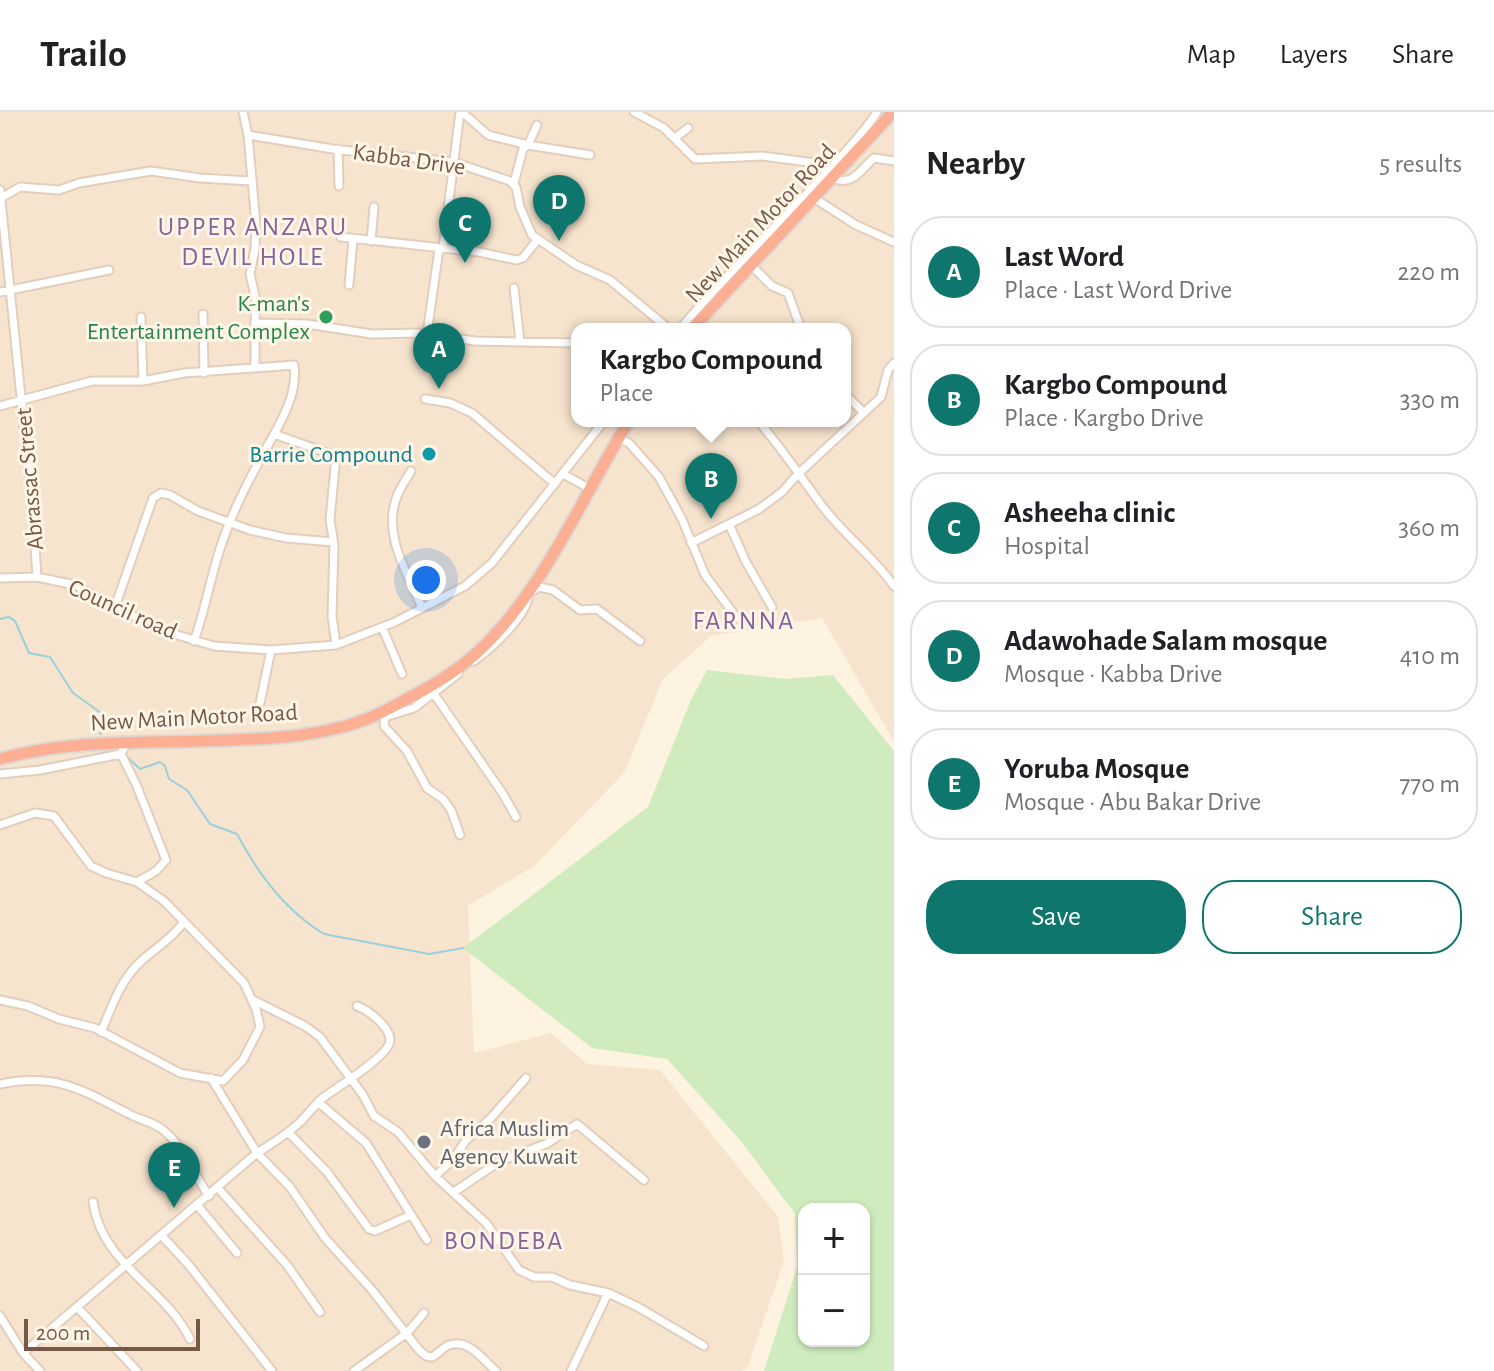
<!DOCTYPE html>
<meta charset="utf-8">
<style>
:root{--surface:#fff;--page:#f6f6f6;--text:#202124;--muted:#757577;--line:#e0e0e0;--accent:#0f766e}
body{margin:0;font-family:"Alegreya Sans",sans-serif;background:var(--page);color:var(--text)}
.controls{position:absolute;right:24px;bottom:24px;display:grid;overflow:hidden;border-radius:16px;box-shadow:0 2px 6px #0004}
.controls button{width:72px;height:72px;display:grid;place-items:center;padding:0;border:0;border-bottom:2px solid var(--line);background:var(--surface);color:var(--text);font:40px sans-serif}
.scale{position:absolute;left:24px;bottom:20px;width:176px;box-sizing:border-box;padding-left:8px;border:4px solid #765846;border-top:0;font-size:22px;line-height:28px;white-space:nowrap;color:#765846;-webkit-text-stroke:6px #fff6e8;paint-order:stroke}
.you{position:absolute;left:426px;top:468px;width:28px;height:28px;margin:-20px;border:6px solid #fff;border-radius:50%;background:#1a73e8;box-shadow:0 0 0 12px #1a73e833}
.badge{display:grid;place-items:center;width:52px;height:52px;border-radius:50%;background:var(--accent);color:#fff;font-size:26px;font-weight:700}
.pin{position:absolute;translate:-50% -66px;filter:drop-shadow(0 2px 4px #0008)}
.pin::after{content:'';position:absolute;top:42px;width:28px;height:24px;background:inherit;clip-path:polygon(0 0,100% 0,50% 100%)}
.popup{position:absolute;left:571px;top:211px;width:280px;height:104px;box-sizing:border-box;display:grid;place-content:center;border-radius:16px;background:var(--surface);filter:drop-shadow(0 2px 6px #0005);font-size:26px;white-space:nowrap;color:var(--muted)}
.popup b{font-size:30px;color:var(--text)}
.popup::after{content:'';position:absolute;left:50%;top:100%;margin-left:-16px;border:16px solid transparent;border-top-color:var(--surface)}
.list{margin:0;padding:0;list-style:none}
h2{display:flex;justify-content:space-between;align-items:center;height:104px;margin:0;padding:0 32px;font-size:34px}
h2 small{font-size:26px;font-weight:400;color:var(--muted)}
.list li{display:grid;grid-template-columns:52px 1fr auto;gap:24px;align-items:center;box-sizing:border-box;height:112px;margin:0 16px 16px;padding:0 16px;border:2px solid var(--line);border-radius:32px}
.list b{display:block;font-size:30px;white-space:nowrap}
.list p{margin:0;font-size:26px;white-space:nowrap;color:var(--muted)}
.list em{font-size:26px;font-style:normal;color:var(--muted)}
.actions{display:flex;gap:16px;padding:24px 32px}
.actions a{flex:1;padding:18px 0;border:2px solid var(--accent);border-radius:32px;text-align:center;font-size:28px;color:var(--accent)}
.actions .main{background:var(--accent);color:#fff}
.map{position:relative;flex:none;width:894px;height:1259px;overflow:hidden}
header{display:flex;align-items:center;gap:48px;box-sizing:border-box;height:112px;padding:0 40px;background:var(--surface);border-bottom:2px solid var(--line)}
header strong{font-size:38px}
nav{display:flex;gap:44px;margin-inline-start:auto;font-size:28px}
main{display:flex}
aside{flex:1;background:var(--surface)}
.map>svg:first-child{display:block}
.residential{fill:#f6e4ce;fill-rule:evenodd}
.green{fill:#d0ecbe;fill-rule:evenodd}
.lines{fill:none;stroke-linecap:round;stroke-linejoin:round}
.stream{stroke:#99d0da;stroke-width:2}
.minor-casing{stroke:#e2cebc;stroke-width:11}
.highway-casing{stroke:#ded7d3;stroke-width:15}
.minor{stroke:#fff;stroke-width:7}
.highway{stroke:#fcaf93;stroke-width:11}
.leisure-dot{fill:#2e9e5b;stroke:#fff6e8;stroke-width:3}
.culture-dot{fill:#0f9aa8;stroke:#fff6e8;stroke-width:3}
.worship-dot{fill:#6b7280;stroke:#fff6e8;stroke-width:3}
.labels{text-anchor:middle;stroke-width:6;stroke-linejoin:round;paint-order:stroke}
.street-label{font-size:24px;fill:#765846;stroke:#fff6e8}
.leisure-label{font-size:24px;fill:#27864d;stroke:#fff6e8;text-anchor:end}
.culture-label{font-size:24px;fill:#0d838f;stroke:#fff6e8;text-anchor:end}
.worship-label{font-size:24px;fill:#5b616d;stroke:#fff6e8;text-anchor:start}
.neighbourhood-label{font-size:26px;letter-spacing:2px;fill:#87619a;stroke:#fff6e8}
</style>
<header>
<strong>Trailo</strong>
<nav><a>Map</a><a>Layers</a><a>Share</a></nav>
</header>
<main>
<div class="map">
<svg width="894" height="1259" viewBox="0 0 894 1259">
<rect width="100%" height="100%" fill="#fef3e0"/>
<!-- residential -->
<path class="residential" d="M0 0H894V629L822 506 711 524 663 567 624 661 534 754 468 794 474 941 551 921 587 952 660 958 778 1105 784 1149 748 1255 742 1259H0ZM577 217H845V309H577Z"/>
<!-- green -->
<path class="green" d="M707 558 785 567 833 563 894 639V1259H764L797 1155 795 1102 741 1029 667 947 592 936 463 836 648 695 691 588ZM804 1097H864V1229H804Z"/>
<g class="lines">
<!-- stream -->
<path class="stream" d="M0 507 9 505 15 509 29 541 50 545 73 581 101 601 105 613 100 622
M126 644 140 657 160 650 165 654 169 667 187 678 210 712 237 722C257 760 286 799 324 822L429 842 463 836"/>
<!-- minor casing -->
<g class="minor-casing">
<path id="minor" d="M243 0 248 23 256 113 255 137 250 162 256 188 255 211
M462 0 488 23 528 33 537 13
M634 0 664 16 695 47 762 44 815 51 830 63
M248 23 333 37 453 50 510 69 516 75 520 95 532 123 576 153 610 168 669 217
M675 26 688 16
M338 37 339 74
M836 67C853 74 862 56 874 46L894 49
M514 71 523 37 528 33 590 43
M0 78 33 403 37 465
M1 86 20 75 59 78 79 71 151 59 200 66 251 69
M817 88 856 113 894 130
M341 125 479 140 516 148 523 146 538 127
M371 129 374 95
M443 137 460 0
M755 157 772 174 788 181 801 217
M349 173 353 127
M514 176 520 229
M0 180 109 158
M203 202 204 261
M141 205 143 269
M680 217C727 161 780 111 829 58 846 39 863 22 877 0
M427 222 439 137
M255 254V211L307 212 372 222 418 221 475 229 577 231
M845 282 864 301
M425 287 450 291 472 301 555 372
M0 294 92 269H143L184 261 294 253C297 276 288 296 277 317 257 353 237 388 223 428 211 461 206 496 194 529
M758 309C782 336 801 366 823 395 844 423 873 444 894 474
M274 322 336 344 330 408 334 433 332 504 336 533
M618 326 629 331 659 365 682 407 705 463 737 506
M411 359C406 368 399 377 396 387 383 425 408 461 422 496
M563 362 585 374
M729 412 746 450 772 495
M691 431 759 397 782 380 798 362 881 285 888 258 894 251
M0 466 37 465 75 473 143 509 174 522 214 534 271 538 336 533 395 510 465 474 492 451 604 309
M531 480 539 475 553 478 580 498 597 497 640 529
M116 492 153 386 161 381 170 383 198 399 250 418 286 426 333 430
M382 515 402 562
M474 549C492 536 526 505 529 483
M434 582 503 682 516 705
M260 591 271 538
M381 602 385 605 384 614 407 639 427 676 443 687 451 698 460 723
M385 605 414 596 458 562
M121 642 136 672 166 748 156 759 137 770
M0 662 40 658 121 642 127 630
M0 713 35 701 54 704 91 754 106 761 137 770 164 789 244 871 256 897 260 915 243 948 223 969 180 961 95 916 59 907 28 894 0 888
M253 888 305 914 320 925 363 983 374 1004 398 1020 435 1064 486 1111 519 1158 534 1165H552L570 1173 608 1181 638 1195 704 1234
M101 920C111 897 119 872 137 853 152 838 171 828 184 810
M211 966 257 1041 290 1075 325 1126 372 1178 419 1238 426 1244 432 1245C438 1242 443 1235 449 1233 469 1226 483 1248 496 1259
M0 972C57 961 80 977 129 1002 140 1008 154 1010 163 1018 184 1034 194 1063 209 1084
M318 990 366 1031 427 1128
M288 1020 327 1060 369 1117 375 1119 411 1103
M435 1064 453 1048 466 1028 490 1007 526 966
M218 1076 287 1153 320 1200
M454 1080 500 1049 546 1032 577 1012 644 1068
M93 1090C102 1153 164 1174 190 1227
M198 1094 237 1141
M161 1123 188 1152 272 1259
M78 1196 137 1259
M0 1204 23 1241 40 1259
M23 1241 257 1041C271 1032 286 1023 298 1012 307 1004 314 993 324 985 336 976 389 944 390 929 391 915 368 898 357 894
M354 1259 407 1221 424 1201
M571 1259 608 1181"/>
</g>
<!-- highway casing -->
<g class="highway-casing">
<path id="highway" d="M692 217 893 0
M0 647C75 626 152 632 229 628 266 627 302 625 338 616 361 611 384 600 405 588 429 576 451 563 471 546 541 486 581 386 629 309"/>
</g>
<!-- minor -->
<use href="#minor" class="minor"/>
<!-- highway -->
<use href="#highway" class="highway"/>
</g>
<!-- markers -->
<circle class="leisure-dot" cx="326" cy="205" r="8"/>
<circle class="culture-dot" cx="429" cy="342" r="8"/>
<circle class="worship-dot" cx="424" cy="1030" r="8"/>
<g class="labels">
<!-- street labels -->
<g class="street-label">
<text transform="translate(409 47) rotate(8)" y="8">Kabba Drive</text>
<text transform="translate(760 111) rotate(-47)" y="8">New Main Motor Road</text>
<text transform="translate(29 367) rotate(-95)" y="8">Abrassac Street</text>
<text transform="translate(123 497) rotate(24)" y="8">Council road</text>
<text transform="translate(194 605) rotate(-3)" y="8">New Main Motor Road</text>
</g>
<!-- leisure labels -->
<g class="leisure-label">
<text x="310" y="199">K-man's<tspan x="310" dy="28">Entertainment Complex</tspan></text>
</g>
<!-- culture labels -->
<g class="culture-label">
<text x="413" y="350">Barrie Compound</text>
</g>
<!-- worship labels -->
<g class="worship-label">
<text x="440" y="1024">Africa Muslim<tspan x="440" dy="28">Agency Kuwait</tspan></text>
</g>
<!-- neighbourhood labels -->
<g class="neighbourhood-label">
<text x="253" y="123">UPPER ANZARU<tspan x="253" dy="30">DEVIL HOLE</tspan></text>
<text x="744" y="517">FARNNA</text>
<text x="504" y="1137">BONDEBA</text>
</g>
</g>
</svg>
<div class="controls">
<button>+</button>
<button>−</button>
</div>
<div class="scale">200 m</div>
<div class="you"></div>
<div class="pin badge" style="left:439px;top:277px">A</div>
<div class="pin badge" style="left:711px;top:407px">B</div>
<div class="popup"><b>Kargbo Compound</b>Place</div>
<div class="pin badge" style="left:465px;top:151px">C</div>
<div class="pin badge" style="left:559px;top:129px">D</div>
<div class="pin badge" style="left:174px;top:1096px">E</div>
</div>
<aside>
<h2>Nearby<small>5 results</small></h2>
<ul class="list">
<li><span class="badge">A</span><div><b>Last Word</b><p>Place · Last Word Drive</p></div><em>220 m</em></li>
<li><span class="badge">B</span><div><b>Kargbo Compound</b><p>Place · Kargbo Drive</p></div><em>330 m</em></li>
<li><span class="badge">C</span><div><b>Asheeha clinic</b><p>Hospital</p></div><em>360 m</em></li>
<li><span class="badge">D</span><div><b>Adawohade Salam mosque</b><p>Mosque · Kabba Drive</p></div><em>410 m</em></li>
<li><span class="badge">E</span><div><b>Yoruba Mosque</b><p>Mosque · Abu Bakar Drive</p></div><em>770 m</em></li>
</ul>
<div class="actions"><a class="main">Save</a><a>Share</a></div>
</aside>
</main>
